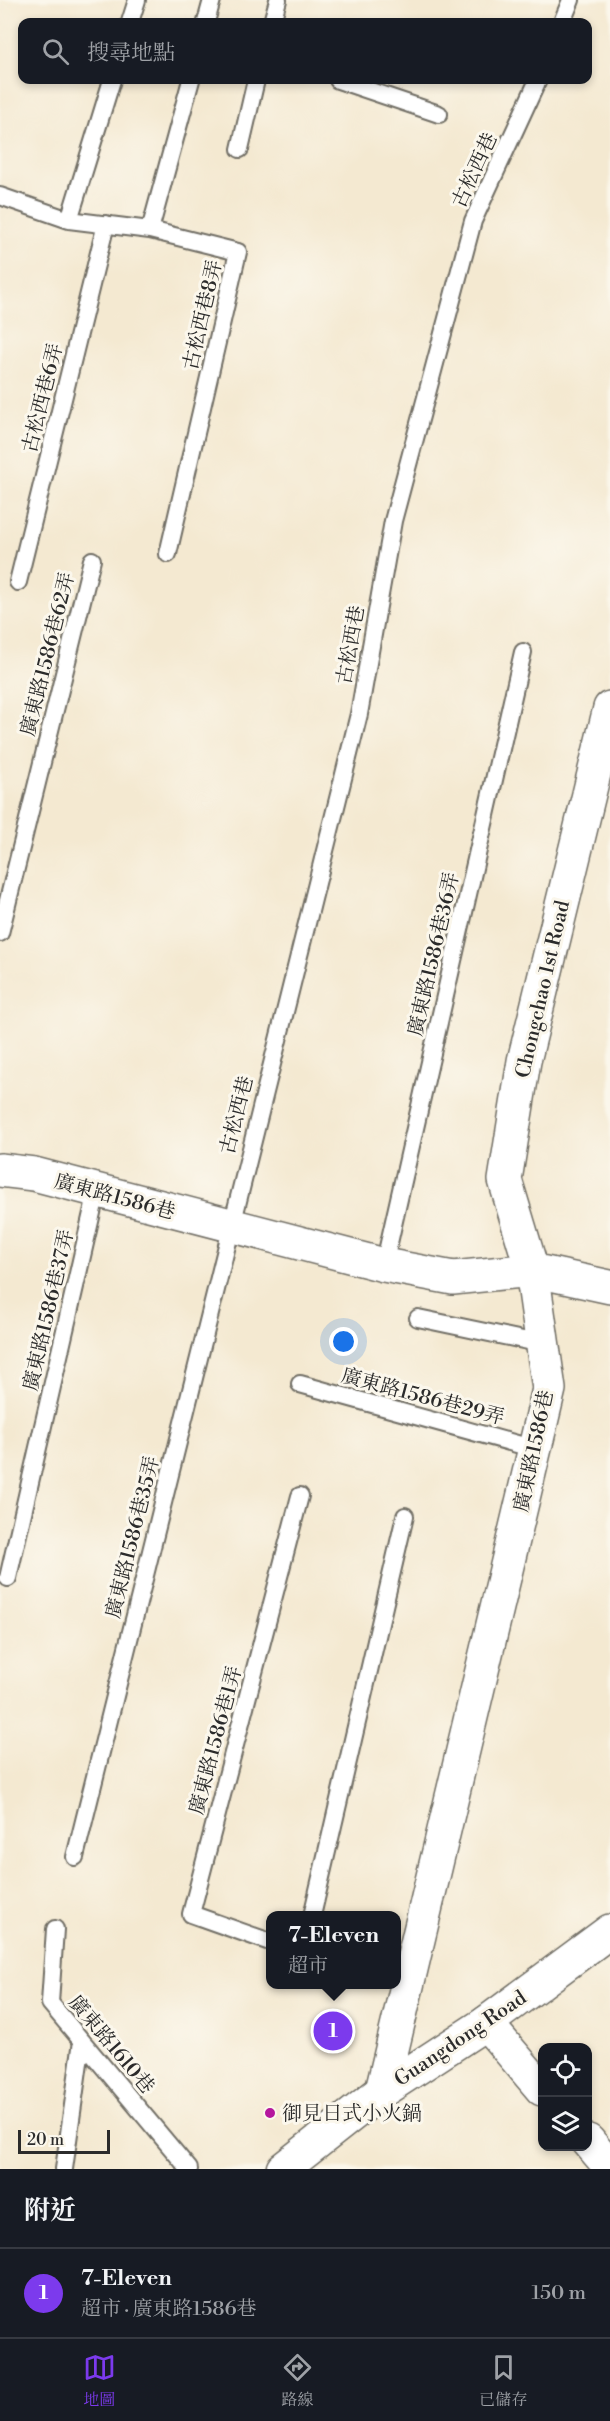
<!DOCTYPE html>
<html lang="zh-TW">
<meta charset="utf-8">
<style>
:root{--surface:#171b24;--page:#20242c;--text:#f1f3f6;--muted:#9ea1a6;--line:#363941;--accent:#7c3aed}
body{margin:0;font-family:"Libre Bodoni","Noto Serif TC",serif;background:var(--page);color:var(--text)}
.controls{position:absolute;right:18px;bottom:18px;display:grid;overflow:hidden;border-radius:12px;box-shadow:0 3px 9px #0003}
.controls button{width:54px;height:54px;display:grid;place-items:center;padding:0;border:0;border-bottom:2px solid var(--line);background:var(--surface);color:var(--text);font:30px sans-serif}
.scale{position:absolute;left:18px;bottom:15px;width:92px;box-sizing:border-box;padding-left:6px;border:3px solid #2b2b2b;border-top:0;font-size:16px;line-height:21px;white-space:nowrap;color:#2b2b2b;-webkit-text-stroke:4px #fbf7ec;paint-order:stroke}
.you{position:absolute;left:344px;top:1342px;width:21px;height:21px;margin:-15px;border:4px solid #fff;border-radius:50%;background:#1a73e8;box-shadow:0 0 0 9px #1a73e833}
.badge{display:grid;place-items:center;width:39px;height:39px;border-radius:50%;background:var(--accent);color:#fff;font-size:20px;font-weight:700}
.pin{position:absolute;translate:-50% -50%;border:3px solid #fff;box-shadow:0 2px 6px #0006}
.popup{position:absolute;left:266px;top:1911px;width:135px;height:78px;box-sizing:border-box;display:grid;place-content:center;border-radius:12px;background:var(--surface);filter:drop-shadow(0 2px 4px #0005);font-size:20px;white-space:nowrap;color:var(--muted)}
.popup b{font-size:22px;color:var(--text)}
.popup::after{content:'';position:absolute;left:50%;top:100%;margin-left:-12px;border:12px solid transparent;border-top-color:var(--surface)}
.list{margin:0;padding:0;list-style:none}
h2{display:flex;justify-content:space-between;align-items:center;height:78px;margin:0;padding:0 24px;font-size:26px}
h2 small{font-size:20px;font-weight:400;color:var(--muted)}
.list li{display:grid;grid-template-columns:39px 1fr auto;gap:18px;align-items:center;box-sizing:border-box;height:90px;padding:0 24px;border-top:2px solid var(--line)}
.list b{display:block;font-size:22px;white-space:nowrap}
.list p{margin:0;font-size:20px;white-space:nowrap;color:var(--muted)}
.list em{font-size:20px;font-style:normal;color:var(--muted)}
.icon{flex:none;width:33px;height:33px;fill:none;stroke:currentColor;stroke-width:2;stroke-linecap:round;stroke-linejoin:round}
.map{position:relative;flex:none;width:610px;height:2169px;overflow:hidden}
.search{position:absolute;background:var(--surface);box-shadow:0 3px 9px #0003;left:18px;right:18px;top:18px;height:66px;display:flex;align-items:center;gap:15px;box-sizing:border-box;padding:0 21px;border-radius:12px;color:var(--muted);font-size:22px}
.sheet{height:168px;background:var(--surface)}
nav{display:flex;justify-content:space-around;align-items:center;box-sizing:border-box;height:84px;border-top:2px solid var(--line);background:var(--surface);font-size:16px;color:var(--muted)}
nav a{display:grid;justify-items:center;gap:3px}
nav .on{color:var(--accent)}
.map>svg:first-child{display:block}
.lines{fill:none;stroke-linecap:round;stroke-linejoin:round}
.lane-casing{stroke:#716e65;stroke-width:20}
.street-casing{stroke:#716e65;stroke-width:36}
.secondary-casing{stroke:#716e65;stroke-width:36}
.lane{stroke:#fff;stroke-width:16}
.street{stroke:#fff;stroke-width:33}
.secondary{stroke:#fff;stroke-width:33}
.poi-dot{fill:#b5179e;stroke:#fbf7ec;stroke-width:2}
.labels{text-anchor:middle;stroke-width:6;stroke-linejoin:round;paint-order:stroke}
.street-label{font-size:20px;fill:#2b2b2b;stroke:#fbf7ec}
.poi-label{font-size:20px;fill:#2b2b2b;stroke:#fbf7ec;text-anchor:start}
</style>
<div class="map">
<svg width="610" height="2169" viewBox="0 0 610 2169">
<rect width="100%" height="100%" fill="#fbf7ec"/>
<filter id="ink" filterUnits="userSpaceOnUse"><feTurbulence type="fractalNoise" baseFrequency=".0167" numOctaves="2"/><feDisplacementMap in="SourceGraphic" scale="12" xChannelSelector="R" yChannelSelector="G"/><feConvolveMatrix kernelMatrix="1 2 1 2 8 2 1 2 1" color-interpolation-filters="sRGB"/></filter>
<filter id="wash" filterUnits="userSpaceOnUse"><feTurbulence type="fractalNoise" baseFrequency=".008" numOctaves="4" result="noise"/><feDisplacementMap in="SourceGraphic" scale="24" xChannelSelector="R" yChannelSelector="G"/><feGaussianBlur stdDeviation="1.35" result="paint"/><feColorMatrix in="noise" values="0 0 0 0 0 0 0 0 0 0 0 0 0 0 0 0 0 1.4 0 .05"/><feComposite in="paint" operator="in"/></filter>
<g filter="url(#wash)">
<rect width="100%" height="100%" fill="#f4e9d1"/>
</g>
<g filter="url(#ink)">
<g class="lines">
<!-- lane casing -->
<g class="lane-casing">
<path id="lane" d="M130 22 137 0
M206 22 212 0
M272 22 278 0
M562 22 571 0
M338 80 439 114
M240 149 256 80
M0 196 69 220 112 80
M69 220 150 230 238 252 168 554
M150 230 191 80
M18 582 106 224
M0 933 92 560
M384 1265 523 652
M418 1318 542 1344
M300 1384 535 1449
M8 1578 97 1191
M75 1857 359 714 393 521 473 221 538 80
M312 1916 405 1516
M55 1929 50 2003 189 2169
M270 1942 191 1914 300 1496
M64 2169 82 2041"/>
</g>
<!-- street casing -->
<g class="street-casing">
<path id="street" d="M0 1170 34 1174 384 1265 453 1278 532 1270 610 1287
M486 2023 542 2089
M382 2091 549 1389 532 1270 505 1180 524 1061 610 708
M588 2141 610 2167"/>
</g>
<!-- secondary casing -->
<g class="secondary-casing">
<path id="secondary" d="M283 2169 382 2091 486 2023 610 1931"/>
</g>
<!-- lane -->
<use href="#lane" class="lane"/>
<!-- street -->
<use href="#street" class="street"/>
<!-- secondary -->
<use href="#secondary" class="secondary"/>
</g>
</g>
<!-- markers -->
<circle class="poi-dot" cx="270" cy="2113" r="6"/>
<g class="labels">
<!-- street labels -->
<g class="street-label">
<text transform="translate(474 170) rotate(-65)" y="7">古松西巷</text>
<text transform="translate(202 315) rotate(-77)" y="7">古松西巷8弄</text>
<text transform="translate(42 398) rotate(-76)" y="7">古松西巷6弄</text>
<text transform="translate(350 645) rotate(-80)" y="7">古松西巷</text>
<text transform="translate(47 654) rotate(-76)" y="7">廣東路1586巷62弄</text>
<text transform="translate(433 954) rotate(-77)" y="7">廣東路1586巷36弄</text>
<text transform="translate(542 989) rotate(-77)" y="7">Chongchao 1st Road</text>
<text transform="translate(236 1115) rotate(-76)" y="7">古松西巷</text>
<text transform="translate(115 1196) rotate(15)" y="7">廣東路1586巷</text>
<text transform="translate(48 1310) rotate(-77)" y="7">廣東路1586巷37弄</text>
<text transform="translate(423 1396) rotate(15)" y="7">廣東路1586巷29弄</text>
<text transform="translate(533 1451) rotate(-78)" y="7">廣東路1586巷</text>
<text transform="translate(132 1537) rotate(-76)" y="7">廣東路1586巷35弄</text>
<text transform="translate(215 1740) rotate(-75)" y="7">廣東路1586巷1弄</text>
<text transform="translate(460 2038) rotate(-34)" y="7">Guangdong Road</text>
<text transform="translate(112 2044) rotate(50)" y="7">廣東路1610巷</text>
</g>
<!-- poi labels -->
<g class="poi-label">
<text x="282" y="2120">御見日式小火鍋</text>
</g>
</g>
</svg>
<div class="controls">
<button><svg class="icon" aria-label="locate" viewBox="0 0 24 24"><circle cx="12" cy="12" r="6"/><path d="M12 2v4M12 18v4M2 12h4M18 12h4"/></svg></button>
<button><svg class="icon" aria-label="layers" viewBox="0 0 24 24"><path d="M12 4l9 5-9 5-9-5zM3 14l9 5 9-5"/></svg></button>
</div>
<div class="scale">20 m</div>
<div class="you"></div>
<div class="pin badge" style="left:333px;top:2031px">1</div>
<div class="popup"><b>7-Eleven</b>超市</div>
<div class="search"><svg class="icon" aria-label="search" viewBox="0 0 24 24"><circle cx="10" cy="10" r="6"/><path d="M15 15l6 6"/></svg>搜尋地點</div>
</div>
<section class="sheet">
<h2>附近<small></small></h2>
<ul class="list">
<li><span class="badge">1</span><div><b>7-Eleven</b><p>超市 · 廣東路1586巷</p></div><em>150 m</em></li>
</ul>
</section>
<nav>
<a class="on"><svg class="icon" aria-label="map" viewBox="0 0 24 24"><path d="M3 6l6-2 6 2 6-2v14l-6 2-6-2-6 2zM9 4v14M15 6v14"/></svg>地圖</a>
<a><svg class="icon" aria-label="directions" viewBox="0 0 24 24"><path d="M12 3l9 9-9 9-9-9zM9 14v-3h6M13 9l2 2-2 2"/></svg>路線</a>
<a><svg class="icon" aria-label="saved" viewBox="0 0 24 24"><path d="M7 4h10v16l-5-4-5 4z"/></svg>已儲存</a>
</nav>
